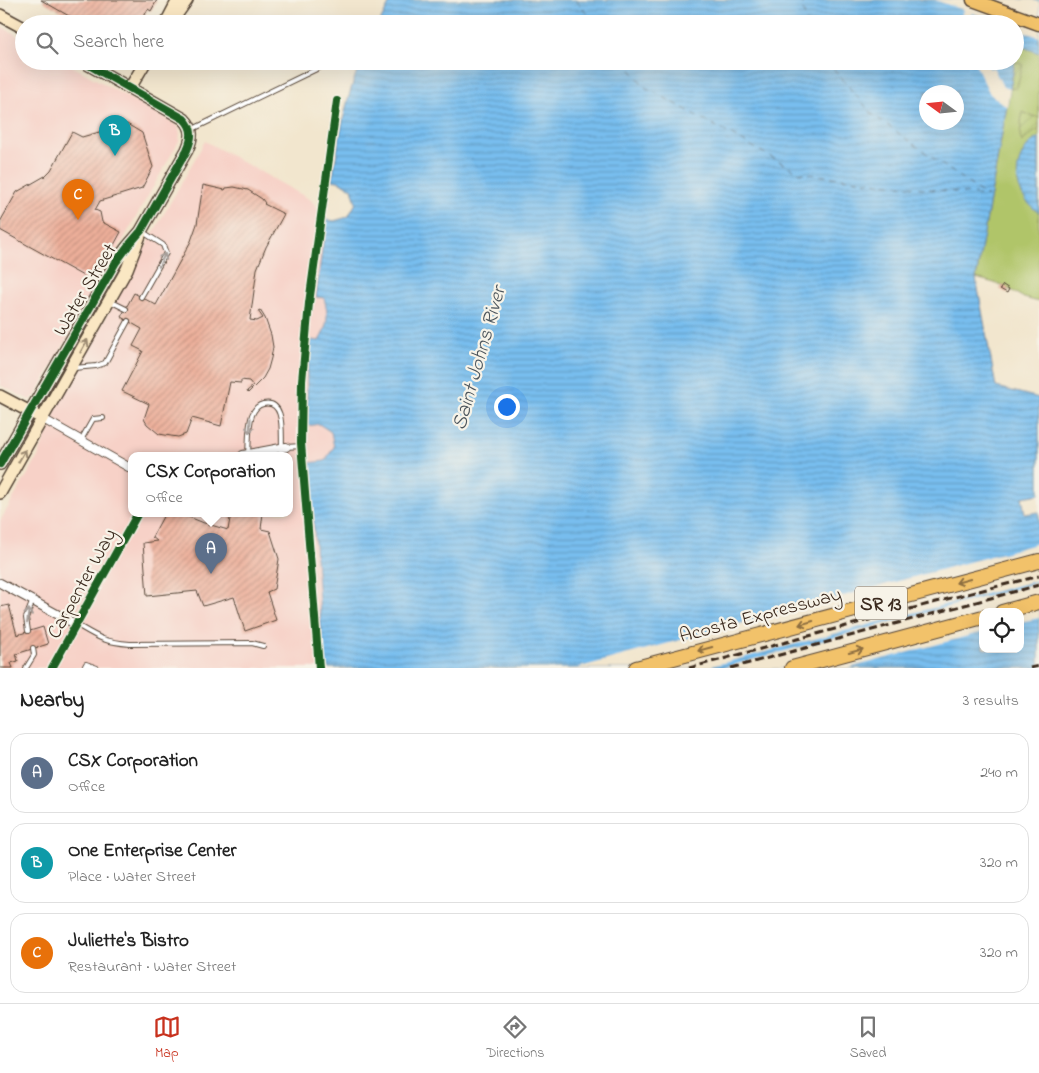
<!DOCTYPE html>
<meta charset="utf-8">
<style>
:root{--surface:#fff;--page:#f6f6f6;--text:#222;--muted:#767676;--line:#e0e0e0;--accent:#c8321e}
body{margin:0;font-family:"Indie Flower",sans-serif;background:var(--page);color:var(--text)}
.controls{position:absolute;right:15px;bottom:15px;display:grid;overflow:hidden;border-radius:10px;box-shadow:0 5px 20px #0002}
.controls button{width:45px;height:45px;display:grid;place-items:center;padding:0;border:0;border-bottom:1px solid var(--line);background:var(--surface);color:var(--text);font:25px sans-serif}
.compass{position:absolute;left:919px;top:85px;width:45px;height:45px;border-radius:50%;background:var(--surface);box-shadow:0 5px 20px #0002;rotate:285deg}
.you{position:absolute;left:506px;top:406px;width:18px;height:18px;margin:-12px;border:4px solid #fff;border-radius:50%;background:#1a73e8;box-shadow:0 0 0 8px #1a73e833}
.badge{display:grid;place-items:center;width:32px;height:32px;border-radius:50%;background:var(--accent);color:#fff;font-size:16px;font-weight:700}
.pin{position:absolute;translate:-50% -41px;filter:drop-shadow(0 1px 2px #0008)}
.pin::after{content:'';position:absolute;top:26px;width:18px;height:15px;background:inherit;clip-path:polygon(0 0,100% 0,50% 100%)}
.popup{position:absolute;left:128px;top:452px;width:165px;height:65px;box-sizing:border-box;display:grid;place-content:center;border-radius:10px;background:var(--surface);filter:drop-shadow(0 1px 4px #0005);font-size:16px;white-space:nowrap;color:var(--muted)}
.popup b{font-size:19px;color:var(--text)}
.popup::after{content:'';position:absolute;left:50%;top:100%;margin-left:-10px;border:10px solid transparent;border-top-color:var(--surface)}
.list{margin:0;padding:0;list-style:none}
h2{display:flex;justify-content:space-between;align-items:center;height:65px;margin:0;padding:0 20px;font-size:21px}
h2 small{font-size:16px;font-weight:400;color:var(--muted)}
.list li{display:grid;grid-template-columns:32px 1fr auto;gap:15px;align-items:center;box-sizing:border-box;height:80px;margin:0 10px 10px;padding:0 10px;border:1px solid var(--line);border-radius:15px}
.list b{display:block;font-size:19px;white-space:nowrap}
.list p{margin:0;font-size:16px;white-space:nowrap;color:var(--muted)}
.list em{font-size:16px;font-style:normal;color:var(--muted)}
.icon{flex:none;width:28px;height:28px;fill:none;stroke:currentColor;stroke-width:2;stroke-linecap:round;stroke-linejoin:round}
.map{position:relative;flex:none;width:1039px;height:668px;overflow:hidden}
.search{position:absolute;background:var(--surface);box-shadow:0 5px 20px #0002;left:15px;right:15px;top:15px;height:55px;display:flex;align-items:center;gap:12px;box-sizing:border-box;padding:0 18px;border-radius:28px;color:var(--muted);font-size:19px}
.sheet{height:335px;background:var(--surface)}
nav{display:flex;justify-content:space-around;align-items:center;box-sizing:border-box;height:70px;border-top:1px solid var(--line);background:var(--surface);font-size:14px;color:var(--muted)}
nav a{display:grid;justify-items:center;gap:2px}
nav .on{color:var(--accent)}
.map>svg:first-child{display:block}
.built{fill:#f7d1c7;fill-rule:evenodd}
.park{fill:#b0c569;stroke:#767844}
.garden{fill:url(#garden-furrows);stroke:#767844}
.water{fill:url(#water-rules);stroke:#5a7486;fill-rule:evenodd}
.pier{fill:#f2e6ce}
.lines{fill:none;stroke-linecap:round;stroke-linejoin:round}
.ferry{stroke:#4d565d;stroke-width:1;stroke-dasharray:6 5;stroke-linecap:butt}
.building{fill:url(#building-hatch)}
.lane-casing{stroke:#564638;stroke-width:6}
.street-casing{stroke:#564638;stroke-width:10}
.secondary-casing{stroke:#564638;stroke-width:14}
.primary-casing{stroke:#564638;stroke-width:15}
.highway-casing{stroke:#564638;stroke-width:16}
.lane{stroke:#fff;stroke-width:4}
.street{stroke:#fff;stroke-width:8}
.secondary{stroke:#fae7c3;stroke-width:11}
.primary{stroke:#f2c26a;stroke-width:12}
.highway{stroke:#f2c26a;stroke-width:14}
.rail{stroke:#3b2a1e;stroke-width:3;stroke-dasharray:8 4;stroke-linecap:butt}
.cycleway-casing{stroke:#f7f3e8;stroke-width:11}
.cycleway{stroke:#1b5e20;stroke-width:8}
.oneway{stroke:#a79f9a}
.oneway2{stroke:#9a8870}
.oneway3{stroke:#8d6e40}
.labels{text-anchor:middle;stroke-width:4.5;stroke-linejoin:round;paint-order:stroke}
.shield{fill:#f7f3e8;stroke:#73665b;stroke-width:1}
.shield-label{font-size:19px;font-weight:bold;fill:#3b2a1e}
.street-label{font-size:20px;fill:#3b2a1e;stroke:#f7f3e8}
.water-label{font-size:21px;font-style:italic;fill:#4d565d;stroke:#f7f3e8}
</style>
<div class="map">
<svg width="1039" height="668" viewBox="0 0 1039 668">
<defs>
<pattern id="garden-furrows" width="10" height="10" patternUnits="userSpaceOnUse" patternTransform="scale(1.25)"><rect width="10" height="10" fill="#b0c569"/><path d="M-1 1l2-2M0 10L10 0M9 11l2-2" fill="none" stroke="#98a95b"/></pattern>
<pattern id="water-rules" width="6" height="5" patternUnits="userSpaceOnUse" patternTransform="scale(1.25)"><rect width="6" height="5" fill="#78beef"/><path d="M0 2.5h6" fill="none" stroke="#649bc1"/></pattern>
<pattern id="building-hatch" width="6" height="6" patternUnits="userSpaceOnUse" patternTransform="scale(1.25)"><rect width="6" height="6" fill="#edaf9a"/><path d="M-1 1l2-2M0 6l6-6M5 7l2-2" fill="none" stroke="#c18f7d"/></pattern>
</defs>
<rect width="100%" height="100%" fill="#f7f3e8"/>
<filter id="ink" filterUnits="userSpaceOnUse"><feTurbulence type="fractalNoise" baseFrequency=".02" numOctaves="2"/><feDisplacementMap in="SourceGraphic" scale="10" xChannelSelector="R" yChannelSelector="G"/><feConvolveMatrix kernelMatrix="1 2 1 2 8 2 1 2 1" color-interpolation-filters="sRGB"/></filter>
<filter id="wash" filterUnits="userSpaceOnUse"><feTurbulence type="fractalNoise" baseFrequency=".0096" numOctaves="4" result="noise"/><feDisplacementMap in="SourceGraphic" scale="20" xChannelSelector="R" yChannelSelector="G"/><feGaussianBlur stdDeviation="1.12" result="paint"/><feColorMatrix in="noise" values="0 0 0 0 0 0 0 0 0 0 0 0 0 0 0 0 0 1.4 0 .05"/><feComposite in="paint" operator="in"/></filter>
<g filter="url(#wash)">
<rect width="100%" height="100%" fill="#f2e6ce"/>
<!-- built -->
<path class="built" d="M0 26 24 39V61H63L172 122 178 126 180 133 179 141 35 396 30 400 0 385Z
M205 141 311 200 326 219 316 297 324 298 327 309 328 320 324 331 319 341 311 340 307 373V426L319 424 331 433 334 448 325 461 309 463 324 668H0V521L39 455 57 404ZM132 455H290V513H132Z"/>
<!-- park -->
<path class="park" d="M1018 45 1039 53V302L1024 298 1002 285 976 278Z"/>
<!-- garden -->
<path class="garden" d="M1015 62 1023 64 1017 88 1010 89Z
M1022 112 1039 118V129L1030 135 1022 142 1020 137Z"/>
<!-- water -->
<path class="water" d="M391 0H1039V53L1018 45 1015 61V24H379Z
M361 61H1015L976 278 996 387 1039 398V494L1022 497 1025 514 1039 512V668H324L309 463 325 461 334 447 331 432 319 424 307 426V373L311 340 319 341C328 326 329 315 324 298L316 297 326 219 334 221 348 217 356 203 352 188 338 181 332 180C339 140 345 99 361 61ZM926 92H956V122H926ZM983 612H1020V649H983Z
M1039 137V213C1032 207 1025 201 1021 192 1012 173 1020 147 1039 137Z"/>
<!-- pier -->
<path class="pier" d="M935 0H1033L1039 2V37L1015 29V24H1001L972 13 970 18 975 19 977 24H960L964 10Z
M974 61H986L990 69 993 67 1003 87 1010 89 1007 107 990 94Z
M1039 543V580L704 668H577Z
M1039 582V618L1020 622V612H983V632L849 668H722Z"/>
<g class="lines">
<!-- ferry -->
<path class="ferry" d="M576 0 595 24
M805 0 802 7 807 24
M624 61 645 87 800 173 987 196
M827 61 872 114 986 196"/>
</g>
<g id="blocks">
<!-- building -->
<path class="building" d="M41 0H157L151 11 148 9 140 24H83Z
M127 124 142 133 153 167 142 188 100 201 95 210 100 212 102 222 121 232 94 282 0 230V222L17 192 45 176 51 170 72 132 82 137Z
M203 185 225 190 226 188 234 187 248 190 262 199 265 203 264 204 284 214 266 247 257 269 250 320 257 321 263 318 258 311 260 310 265 318 271 335 273 347 271 358 268 369 263 378 248 393 247 391 253 386 249 381 241 380V383L230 382 221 426 192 418 186 434 178 437 171 436 159 434 147 424 144 419 149 404 122 391 143 351 133 346 142 329 121 317 134 293 156 305 191 241 197 224Z
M1003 285 1009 289 1007 293 1000 289Z
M165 513H179L204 523 228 530 231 513H263L261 529 270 531 279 559 274 589 267 592 276 620 245 631 234 597 203 606 197 591 147 596 143 543 157 541 152 537Z
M9 605 17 635 43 627 48 644 16 654 18 661 11 663 13 668H0V607Z"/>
</g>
</g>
<g filter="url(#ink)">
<use href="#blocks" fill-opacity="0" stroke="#564638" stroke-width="1"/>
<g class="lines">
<!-- lane casing -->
<g class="lane-casing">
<path id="lane" d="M193 129 333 61
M141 297 166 253 163 245 143 232
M110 301 126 309
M74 368 96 366 105 363 128 321
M81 440 93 419 103 418
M286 447 301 446
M248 454C249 442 248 426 252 415 254 410 258 405 263 404 286 399 281 434 282 448
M77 625C99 638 104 642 130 644L252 643 263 646
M28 631 26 618 33 600
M26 668 34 655 33 648
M84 668 86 664 97 668"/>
</g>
<!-- street casing -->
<g class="street-casing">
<path id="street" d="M43 419 132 469
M243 455 286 447
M0 583 77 625
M52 668 138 513"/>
</g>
<!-- secondary casing -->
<g class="secondary-casing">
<path id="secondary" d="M0 15 24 28
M167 21 178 0
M170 24 187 0
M130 88 146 61
M0 396 36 415
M0 464 116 262 128 246 141 231 187 150C192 139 194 129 184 119L82 61
M0 493 127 269 141 233"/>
</g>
<!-- primary casing -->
<g class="primary-casing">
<path id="primary" d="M973 0 1039 24"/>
</g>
<!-- highway casing -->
<g class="highway-casing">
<path id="highway" d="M1002 612 1039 602
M636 668 1039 561
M792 668 983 617"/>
</g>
<!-- lane -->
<use href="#lane" class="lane"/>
<!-- street -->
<use href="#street" class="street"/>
<!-- secondary -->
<use href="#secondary" class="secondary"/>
<!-- primary -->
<use href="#primary" class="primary"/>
<!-- highway -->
<use href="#highway" class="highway"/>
<!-- rail -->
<path class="rail" d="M689 668 955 597 1039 576
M731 668 1039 585
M1030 668 1039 666"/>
<!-- cycleway casing -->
<g class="cycleway-casing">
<path id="cycleway" d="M0 464 116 262 128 246 141 231 187 150C192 139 194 129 184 119L82 61
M52 668 138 513
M319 668 301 443 302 381 309 303 337 101"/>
</g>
<!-- cycleway -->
<use href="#cycleway" class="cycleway"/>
</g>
<!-- one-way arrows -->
<defs><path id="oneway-shaft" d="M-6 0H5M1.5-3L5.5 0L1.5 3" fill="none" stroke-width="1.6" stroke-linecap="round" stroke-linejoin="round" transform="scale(1.25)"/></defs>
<g class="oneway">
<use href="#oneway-shaft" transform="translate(162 260) rotate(-64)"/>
<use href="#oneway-shaft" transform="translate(250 426) rotate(94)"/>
<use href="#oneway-shaft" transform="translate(28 616) rotate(-82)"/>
</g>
<g class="oneway2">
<use href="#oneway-shaft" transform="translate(84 346) rotate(-61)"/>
<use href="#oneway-shaft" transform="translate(22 456) rotate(-60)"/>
</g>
<g class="oneway3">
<use href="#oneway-shaft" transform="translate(963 581) rotate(165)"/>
<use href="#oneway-shaft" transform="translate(806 623) rotate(165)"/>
<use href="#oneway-shaft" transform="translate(705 649) rotate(165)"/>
<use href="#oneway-shaft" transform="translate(856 651) rotate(-15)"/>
</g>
</g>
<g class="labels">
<!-- shield labels -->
<rect class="shield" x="855" y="586.5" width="52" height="33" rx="4"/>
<g class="shield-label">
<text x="881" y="610">SR 13</text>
</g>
<!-- street labels -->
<g class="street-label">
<text transform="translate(84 289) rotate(-59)" y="7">Water Street</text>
<text transform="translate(81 583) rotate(-61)" y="7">Carpenter Way</text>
<text transform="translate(760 614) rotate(-15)" y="7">Acosta Expressway</text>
</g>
<!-- water labels -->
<g class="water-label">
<text transform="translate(478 358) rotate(-74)" y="7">Saint Johns River</text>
</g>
</g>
</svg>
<div class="controls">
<button><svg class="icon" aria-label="locate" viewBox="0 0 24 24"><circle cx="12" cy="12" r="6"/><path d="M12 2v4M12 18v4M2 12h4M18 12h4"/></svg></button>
</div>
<svg class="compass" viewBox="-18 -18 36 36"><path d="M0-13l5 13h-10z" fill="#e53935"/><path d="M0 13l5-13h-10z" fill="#767676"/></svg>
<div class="you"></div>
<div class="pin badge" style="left:211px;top:574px;background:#5c6f8a">A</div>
<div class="popup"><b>CSX Corporation</b>Office</div>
<div class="pin badge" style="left:115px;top:156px;background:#0f9aa8">B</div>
<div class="pin badge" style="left:78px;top:220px;background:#e8710a">C</div>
<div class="search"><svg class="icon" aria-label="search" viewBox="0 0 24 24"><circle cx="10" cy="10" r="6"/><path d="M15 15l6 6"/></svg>Search here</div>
</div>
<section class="sheet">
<h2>Nearby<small>3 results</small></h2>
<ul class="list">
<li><span class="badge" style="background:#5c6f8a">A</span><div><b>CSX Corporation</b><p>Office</p></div><em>240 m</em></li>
<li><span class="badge" style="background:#0f9aa8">B</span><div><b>One Enterprise Center</b><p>Place · Water Street</p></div><em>320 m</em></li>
<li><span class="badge" style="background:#e8710a">C</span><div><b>Juliette's Bistro</b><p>Restaurant · Water Street</p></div><em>320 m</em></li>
</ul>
</section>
<nav>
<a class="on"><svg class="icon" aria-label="map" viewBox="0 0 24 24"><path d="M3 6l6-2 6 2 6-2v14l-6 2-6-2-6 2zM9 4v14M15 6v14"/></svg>Map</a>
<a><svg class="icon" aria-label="directions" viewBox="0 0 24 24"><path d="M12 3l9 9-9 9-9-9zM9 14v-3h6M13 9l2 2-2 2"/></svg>Directions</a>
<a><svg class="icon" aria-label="saved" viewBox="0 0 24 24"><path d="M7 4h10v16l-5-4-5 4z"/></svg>Saved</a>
</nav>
